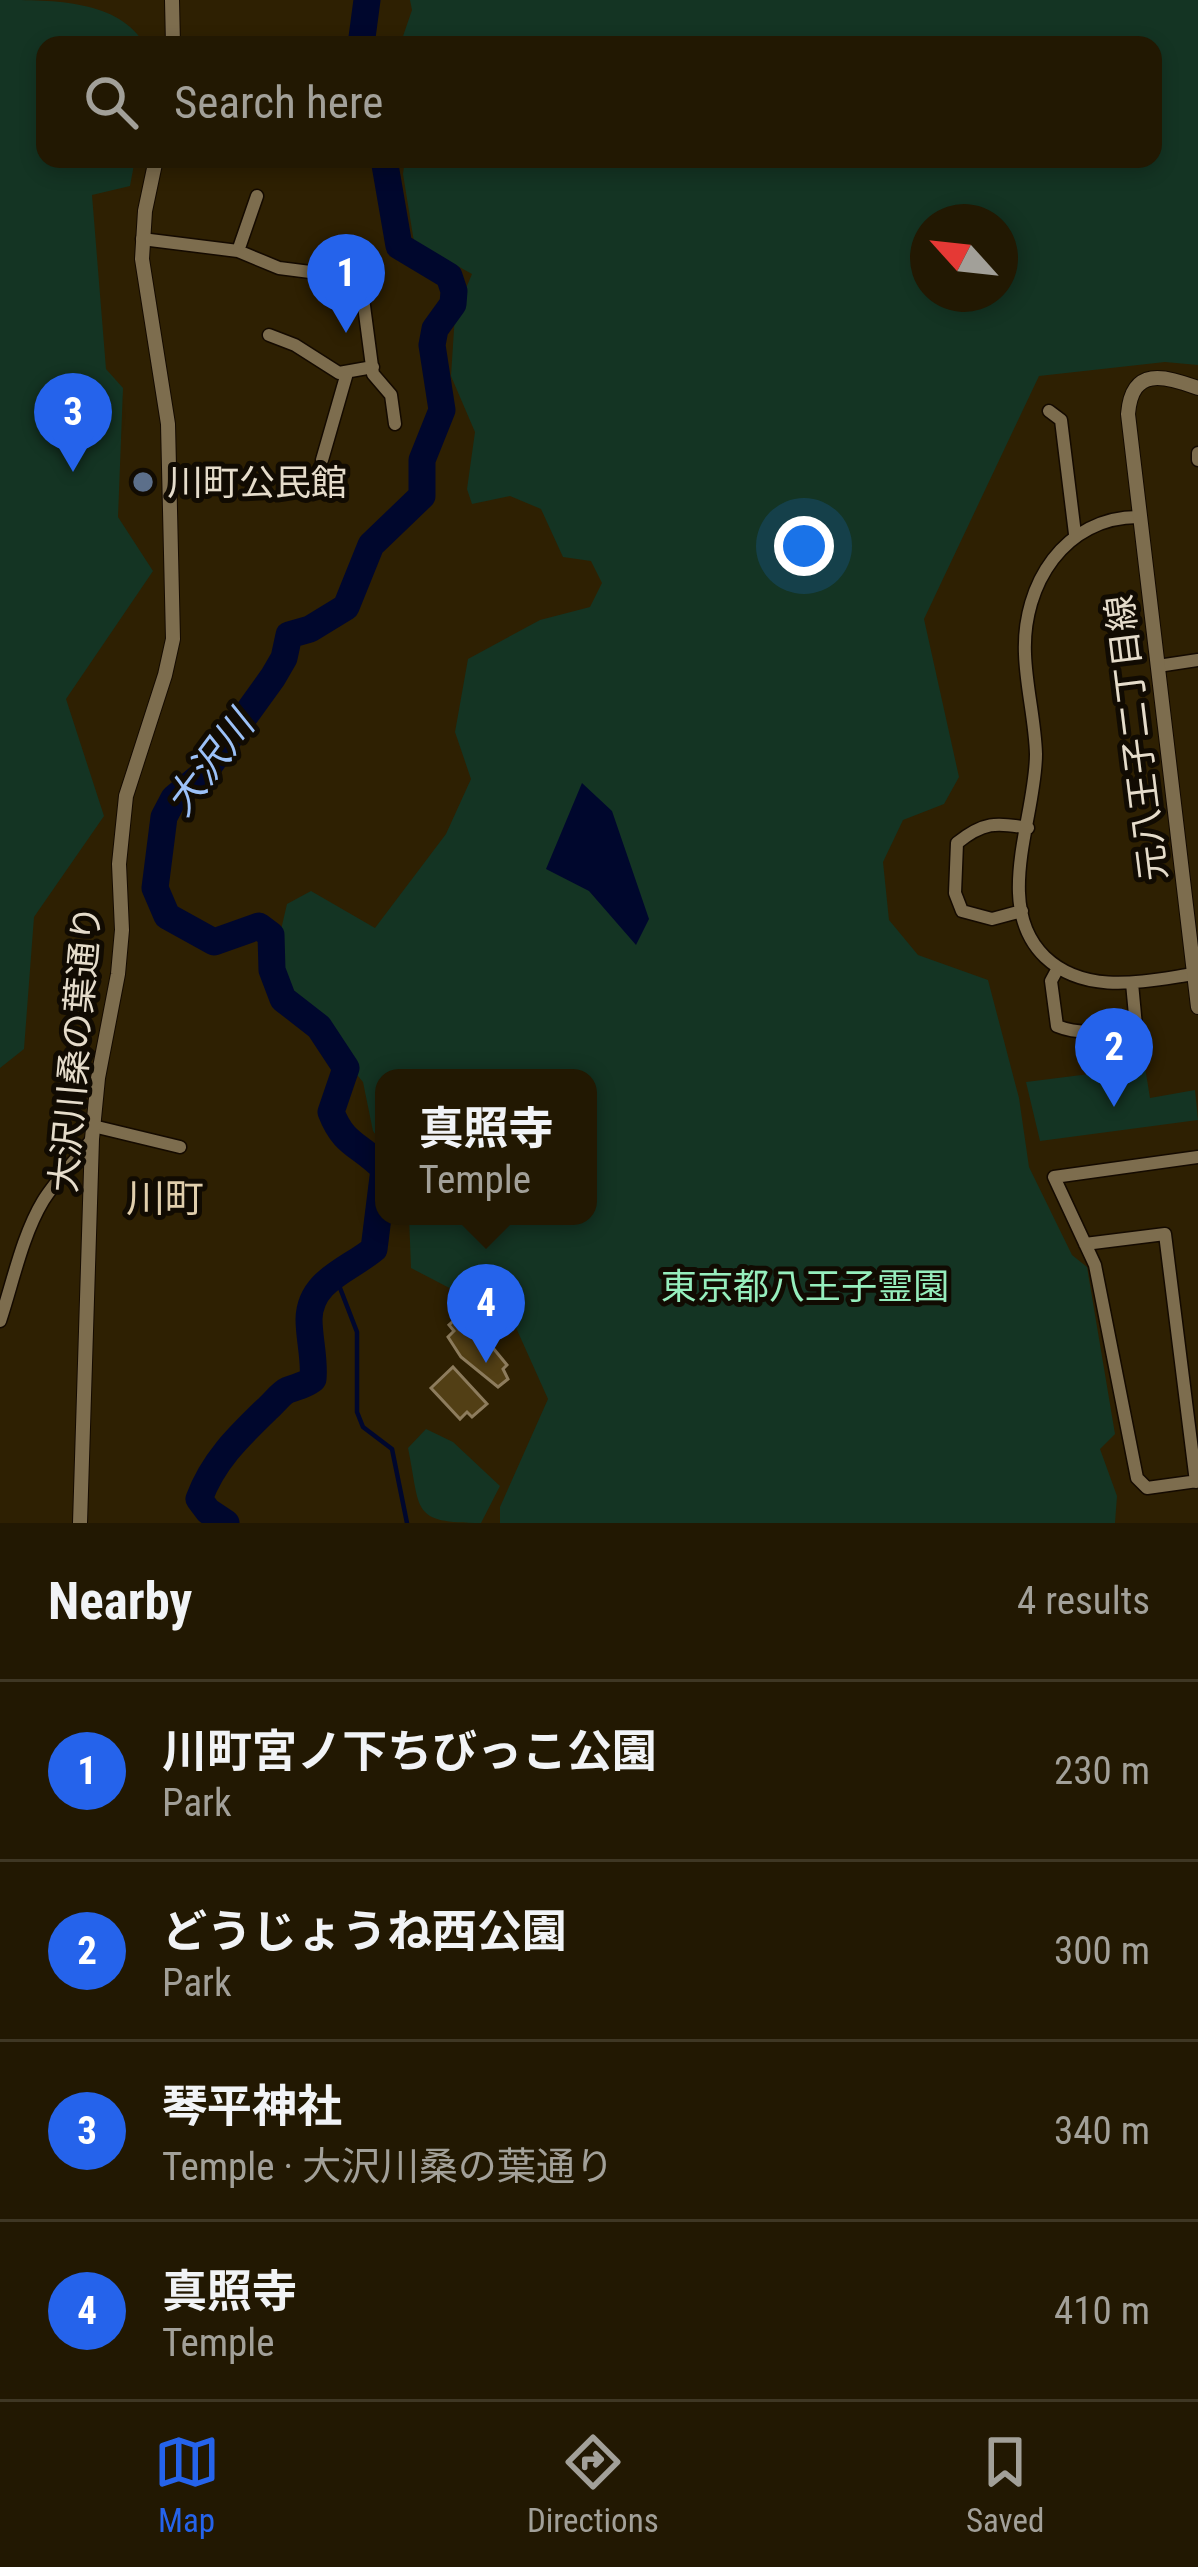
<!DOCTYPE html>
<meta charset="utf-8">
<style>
:root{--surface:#221802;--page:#2a210c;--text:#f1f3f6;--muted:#a2a099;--line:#3f3724;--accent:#2563eb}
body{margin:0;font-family:"Roboto Condensed","Noto Sans JP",sans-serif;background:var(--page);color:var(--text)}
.compass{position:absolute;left:910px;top:204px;width:108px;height:108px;border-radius:50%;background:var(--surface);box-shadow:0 6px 18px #0003;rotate:297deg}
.you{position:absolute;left:804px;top:546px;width:42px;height:42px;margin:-30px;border:9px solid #fff;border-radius:50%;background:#1a73e8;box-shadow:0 0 0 18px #1a73e833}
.badge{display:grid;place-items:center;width:78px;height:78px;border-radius:50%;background:var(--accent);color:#fff;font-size:39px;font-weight:700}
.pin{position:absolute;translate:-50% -99px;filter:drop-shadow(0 3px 6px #0008)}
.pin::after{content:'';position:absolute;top:63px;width:42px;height:36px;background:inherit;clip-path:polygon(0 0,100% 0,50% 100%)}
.popup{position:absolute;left:375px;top:1069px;width:222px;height:156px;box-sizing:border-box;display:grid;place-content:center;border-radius:24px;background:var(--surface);filter:drop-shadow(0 3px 9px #0005);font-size:39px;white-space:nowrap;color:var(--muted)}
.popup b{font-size:45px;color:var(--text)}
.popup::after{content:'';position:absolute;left:50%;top:100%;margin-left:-24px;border:24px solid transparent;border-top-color:var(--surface)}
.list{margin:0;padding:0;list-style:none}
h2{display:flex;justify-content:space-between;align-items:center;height:156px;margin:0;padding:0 48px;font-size:51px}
h2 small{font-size:39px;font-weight:400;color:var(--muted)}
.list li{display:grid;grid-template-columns:78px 1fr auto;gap:36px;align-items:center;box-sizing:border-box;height:180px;padding:0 48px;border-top:3px solid var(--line)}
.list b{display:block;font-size:45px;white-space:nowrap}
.list p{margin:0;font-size:39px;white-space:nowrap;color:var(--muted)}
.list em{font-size:39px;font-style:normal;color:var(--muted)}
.icon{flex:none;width:66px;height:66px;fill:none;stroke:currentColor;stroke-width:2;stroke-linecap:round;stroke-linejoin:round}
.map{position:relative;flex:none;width:1198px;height:1523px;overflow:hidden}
.search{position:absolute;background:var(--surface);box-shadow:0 6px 18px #0003;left:36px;right:36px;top:36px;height:132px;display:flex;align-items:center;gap:30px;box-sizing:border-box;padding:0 42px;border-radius:24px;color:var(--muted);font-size:45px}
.sheet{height:876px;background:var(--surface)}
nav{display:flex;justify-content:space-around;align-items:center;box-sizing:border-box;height:168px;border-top:3px solid var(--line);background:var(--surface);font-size:33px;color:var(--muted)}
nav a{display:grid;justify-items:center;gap:6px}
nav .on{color:var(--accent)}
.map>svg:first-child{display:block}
.green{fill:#143423;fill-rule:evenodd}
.water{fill:#00072d}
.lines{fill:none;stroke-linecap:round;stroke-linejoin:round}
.stream{stroke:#00072d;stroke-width:4.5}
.river{stroke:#00072d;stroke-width:27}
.building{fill:#523f15;stroke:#8d7c5d;stroke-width:3}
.minor-casing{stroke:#140a00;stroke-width:15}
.tertiary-casing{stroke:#140a00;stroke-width:16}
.minor{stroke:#7d6d4e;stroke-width:12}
.tertiary{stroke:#7d6d4e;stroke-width:14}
.service-dot{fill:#5c6f8a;stroke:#110b02;stroke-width:4.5}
.labels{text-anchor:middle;stroke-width:10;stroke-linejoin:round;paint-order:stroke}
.poi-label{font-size:36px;fill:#e5dccb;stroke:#110b02;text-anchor:start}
.street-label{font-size:36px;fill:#e5dccb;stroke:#110b02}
.park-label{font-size:36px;fill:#96eebd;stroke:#110b02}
.water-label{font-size:39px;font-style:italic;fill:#9cc1f8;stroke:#110b02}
.neighbourhood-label{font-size:39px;fill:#e0ceac;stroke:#110b02}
</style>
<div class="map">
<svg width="1198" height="1523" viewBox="0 0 1198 1523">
<rect width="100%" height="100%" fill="#2e2002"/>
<!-- green -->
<path class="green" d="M0 0C55 0 119 0 145 45H45V159H135L130 186 92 195 106 369 123 388 118 517 153 571 66 699 104 816 34 917 24 1049 0 1068Z
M410 0H1198V365L1165 362 1039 376 924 619 959 777 944 804 903 820 883 862 889 920 918 955 988 980 1019 1098 1029 1167 1072 1255 1087 1267 1115 1434 1100 1449 1117 1496 1115 1523H500V1507L548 1399 513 1321 411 1268 409 1216H588V1078H384V1146L373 1131 363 1082 281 986 279 938 287 904 311 891 375 928 446 834 471 779 455 732 468 659 540 620 590 607 602 583 591 561 563 557 541 509 510 496 472 504 467 489 475 432 451 376 455 314 472 274 414 242 403 174 405 159H1153V45H400L412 10ZM928 222H1000V294H928Z
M1145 1067 1150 1098 1195 1090 1198 1120 1040 1141 1026 1082Z
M426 1429 453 1442 500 1486 481 1523C410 1523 421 1511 408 1448Z"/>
<!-- water -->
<path class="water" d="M582 783 612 811 649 919 636 945 589 891 546 869Z"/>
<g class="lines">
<!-- stream -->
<path class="stream" d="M335 1275 357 1332V1412L363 1427 392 1449 407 1523"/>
<!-- river -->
<path class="river" d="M361 45 367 0
M226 1523 208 1511 199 1499C213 1461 238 1437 267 1409 273 1404 281 1393 288 1390 298 1386 304 1386 313 1379 315 1359 309 1339 309 1319 310 1280 349 1270 374 1249L384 1169C360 1144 344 1146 331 1112L346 1068 319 1027 283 999 272 970 271 935 259 926 214 942 167 916 155 888 164 817 174 798 204 773 273 677 284 658 289 635 310 629 346 607 371 545 422 496V460L442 410 432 345 435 329 453 304 454 291 449 276 399 246 384 159"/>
</g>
<!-- building -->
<path class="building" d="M470 1306 493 1328 484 1337 507 1365 503 1369 508 1379 498 1387 461 1357 448 1337 454 1331 449 1325Z
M453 1367 487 1404 472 1417 467 1412 460 1419 431 1388Z"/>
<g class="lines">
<!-- minor casing -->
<g class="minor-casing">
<path id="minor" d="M142 239 238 251 279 268 357 278 361 283 373 374 391 395 395 424
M238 251 257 196
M269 335 295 345 339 373 373 367
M1049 411 1061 420 1075 534
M1198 453V460
M322 460 347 373
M1138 517C1065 517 1022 584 1025 654 1026 687 1035 720 1036 754 1036 817 992 906 1045 957 1086 996 1145 981 1194 974
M1158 666 1198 660
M1022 911 992 919 962 911 955 893 957 843C983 822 996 822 1028 828
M1058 968 1051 981 1057 1026C1081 1036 1110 1031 1136 1026L1132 983
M93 1126 180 1147
M1198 1157 1054 1177 1095 1265 1137 1478 1147 1488 1198 1481
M1085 1244 1165 1234 1196 1482
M0 1321C13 1282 22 1236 43 1201 55 1181 77 1159 92 1139"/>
</g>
<!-- tertiary casing -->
<g class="tertiary-casing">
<path id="tertiary" d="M172 0 173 45
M1198 388C1164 376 1132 366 1128 414L1198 1007
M80 1523 92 1139 98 1078 118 974 122 930 119 864 126 796 165 675 173 639 168 424 142 259 145 211 156 159"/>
</g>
<!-- minor -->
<use href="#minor" class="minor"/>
<!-- tertiary -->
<use href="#tertiary" class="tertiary"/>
</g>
<!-- markers -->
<circle class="service-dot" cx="143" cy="482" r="12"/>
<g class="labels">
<!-- poi labels -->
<g class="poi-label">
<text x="167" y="495">川町公民館</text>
</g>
<!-- street labels -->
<g class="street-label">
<text transform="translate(1136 738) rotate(-97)" y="13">元八王子二丁目線</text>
<text transform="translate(75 1049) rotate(-85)" y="13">大沢川桑の葉通り</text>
</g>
<!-- park labels -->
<g class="park-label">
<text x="805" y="1299">東京都八王子霊園</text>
</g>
<!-- water labels -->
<g class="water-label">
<text transform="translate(209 763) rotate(-53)" y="14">大沢川</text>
</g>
<!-- neighbourhood labels -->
<g class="neighbourhood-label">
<text x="165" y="1212">川町</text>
</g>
</g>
</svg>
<svg class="compass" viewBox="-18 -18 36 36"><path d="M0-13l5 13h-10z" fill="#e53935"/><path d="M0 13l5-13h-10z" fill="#a2a099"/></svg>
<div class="you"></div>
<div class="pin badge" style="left:346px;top:333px">1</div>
<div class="pin badge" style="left:1114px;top:1107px">2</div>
<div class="pin badge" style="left:73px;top:472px">3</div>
<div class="pin badge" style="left:486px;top:1363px">4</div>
<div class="popup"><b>真照寺</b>Temple</div>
<div class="search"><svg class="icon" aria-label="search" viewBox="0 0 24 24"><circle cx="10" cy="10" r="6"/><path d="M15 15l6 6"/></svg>Search here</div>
</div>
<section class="sheet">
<h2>Nearby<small>4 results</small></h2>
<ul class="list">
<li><span class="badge">1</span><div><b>川町宮ノ下ちびっこ公園</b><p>Park</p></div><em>230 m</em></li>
<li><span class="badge">2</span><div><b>どうじょうね西公園</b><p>Park</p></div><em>300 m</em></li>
<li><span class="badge">3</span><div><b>琴平神社</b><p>Temple · 大沢川桑の葉通り</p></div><em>340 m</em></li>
<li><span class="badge">4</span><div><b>真照寺</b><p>Temple</p></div><em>410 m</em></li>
</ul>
</section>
<nav>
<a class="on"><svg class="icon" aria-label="map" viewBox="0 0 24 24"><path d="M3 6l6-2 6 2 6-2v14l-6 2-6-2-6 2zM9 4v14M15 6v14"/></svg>Map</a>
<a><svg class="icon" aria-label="directions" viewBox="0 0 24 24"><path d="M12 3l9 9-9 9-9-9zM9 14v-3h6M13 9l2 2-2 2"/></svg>Directions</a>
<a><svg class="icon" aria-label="saved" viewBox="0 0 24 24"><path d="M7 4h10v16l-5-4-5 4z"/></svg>Saved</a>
</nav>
